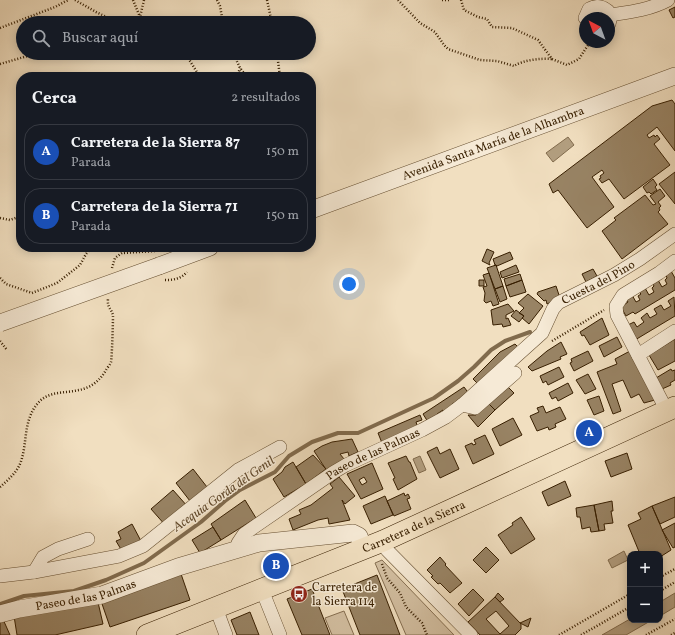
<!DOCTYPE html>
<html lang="es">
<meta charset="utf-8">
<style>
:root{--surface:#171b24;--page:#242831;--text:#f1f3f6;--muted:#9ea1a6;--line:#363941;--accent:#c59692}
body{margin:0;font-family:Vollkorn,serif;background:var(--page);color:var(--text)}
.controls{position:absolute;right:12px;bottom:12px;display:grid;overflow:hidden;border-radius:8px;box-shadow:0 2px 10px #0003}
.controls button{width:36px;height:36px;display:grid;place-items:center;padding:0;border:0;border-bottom:1px solid var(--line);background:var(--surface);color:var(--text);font:20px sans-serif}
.compass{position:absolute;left:579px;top:12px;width:36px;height:36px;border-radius:50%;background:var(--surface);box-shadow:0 2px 10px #0003;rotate:319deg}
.you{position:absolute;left:349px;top:284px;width:14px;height:14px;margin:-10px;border:3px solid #fff;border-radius:50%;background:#1a73e8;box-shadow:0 0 0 6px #1a73e833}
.badge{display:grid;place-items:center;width:26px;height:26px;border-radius:50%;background:var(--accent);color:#fff;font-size:13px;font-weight:700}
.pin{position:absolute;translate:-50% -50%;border:2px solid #fff;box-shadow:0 1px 4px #0006}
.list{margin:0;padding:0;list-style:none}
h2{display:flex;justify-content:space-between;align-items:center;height:52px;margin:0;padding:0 16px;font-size:17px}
h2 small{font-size:13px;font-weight:400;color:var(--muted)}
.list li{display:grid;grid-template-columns:26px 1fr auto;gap:12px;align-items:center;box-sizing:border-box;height:56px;margin:0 8px 8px;padding:0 8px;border:1px solid var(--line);border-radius:16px}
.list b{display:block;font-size:15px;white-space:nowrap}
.list p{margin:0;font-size:13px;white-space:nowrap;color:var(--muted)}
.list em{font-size:13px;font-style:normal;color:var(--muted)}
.icon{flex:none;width:22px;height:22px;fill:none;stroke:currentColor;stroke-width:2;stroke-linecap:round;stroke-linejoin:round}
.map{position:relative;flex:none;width:675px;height:635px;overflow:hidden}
.search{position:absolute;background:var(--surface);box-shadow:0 2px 10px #0003;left:16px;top:16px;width:300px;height:44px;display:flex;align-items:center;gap:10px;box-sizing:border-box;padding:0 14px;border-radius:22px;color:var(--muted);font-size:15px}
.panel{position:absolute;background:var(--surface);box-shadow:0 2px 10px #0003;left:16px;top:72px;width:300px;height:180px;border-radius:16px}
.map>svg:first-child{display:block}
.green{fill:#d2bea0;stroke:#856e50}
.water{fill:#b29e7f;stroke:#816b4d}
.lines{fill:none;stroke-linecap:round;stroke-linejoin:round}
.stream{stroke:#816b4d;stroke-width:4}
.building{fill:#988364;stroke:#381f01;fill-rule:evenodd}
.minor-casing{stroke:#664f31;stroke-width:14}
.tertiary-casing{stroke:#664f31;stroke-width:18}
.primary-casing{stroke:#381f01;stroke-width:22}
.path{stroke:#381f01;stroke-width:2.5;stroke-dasharray:1 2;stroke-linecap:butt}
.minor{stroke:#f6ead6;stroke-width:13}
.tertiary{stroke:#f6ead6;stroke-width:17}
.primary{stroke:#f1dfc0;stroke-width:21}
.tertiary-bridge-casing{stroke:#664f31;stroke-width:18;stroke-linecap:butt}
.tertiary-bridge{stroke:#f6ead6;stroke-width:17}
.labels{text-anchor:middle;stroke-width:3;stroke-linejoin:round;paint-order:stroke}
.street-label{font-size:12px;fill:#381f01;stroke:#f6ead6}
.poi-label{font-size:12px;fill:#381f01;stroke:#f6ead6;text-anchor:start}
.water-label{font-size:13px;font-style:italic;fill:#634b2d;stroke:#f6ead6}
</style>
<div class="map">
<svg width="675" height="635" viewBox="0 0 675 635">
<rect width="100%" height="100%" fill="#f1dfc0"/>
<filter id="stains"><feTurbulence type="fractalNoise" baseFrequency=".005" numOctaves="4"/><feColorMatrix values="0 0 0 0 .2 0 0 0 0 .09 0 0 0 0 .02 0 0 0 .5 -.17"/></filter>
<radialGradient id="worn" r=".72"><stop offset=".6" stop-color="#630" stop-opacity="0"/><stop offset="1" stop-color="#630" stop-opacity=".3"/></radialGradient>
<!-- green -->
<path class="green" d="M382 560 454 635H406L375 563Z
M344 611 354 635H332L325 618Z"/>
<!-- water -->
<path class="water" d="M568 137 574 145 553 162 546 153Z
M420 456 426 470 419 473 413 459Z
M624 551 628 560 612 568 608 560Z
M675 593V607L660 616V602Z
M630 619V620H652L626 635H602Z"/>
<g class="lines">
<!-- stream -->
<path class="stream" d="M0 604 24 596 74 591 106 580 144 563 201 522 225 501 240 490 275 472 289 456 312 442 338 433H358L434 398 458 381 474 367 491 350 505 341 530 332"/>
</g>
<!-- building -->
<path class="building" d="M675 7V17L673 18 669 10Z
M672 100 675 104V151L657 127 647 135 649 138 654 135 655 137 657 135 660 139 654 144 670 165 624 199 609 179 602 183 599 179 601 178 600 176 604 173 602 170 592 177 614 207 587 228 558 190 553 193 549 184 652 106Z
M675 172V204L659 184Z
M653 179 657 185 655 187 657 190 651 194 649 192 647 193 643 187Z
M660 189 665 196 658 202 661 206 659 208 660 210 658 212 668 224 622 259 602 231 616 220 614 218 645 195 653 205 656 204 650 196Z
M487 249 494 252 489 263 490 265 482 261Z
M510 252 513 259 497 266 496 265H495L493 259Z
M496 265 503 286 495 289 487 268Z
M516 265 519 272 502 278 500 272Z
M593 269 597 276 586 282 582 274Z
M671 271 675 278V290L635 314 633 312 626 316 621 307 628 302 626 299 632 295 636 302 640 300 638 296 641 294 639 292 645 288 649 295 654 292 652 288 654 286 653 284 658 280 662 287 667 284 665 280 667 278 666 275Z
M489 273 499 304 493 306 491 301 486 303 484 301 485 293 483 287 487 286 483 275Z
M520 274 522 280 506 286 504 279Z
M479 280H484V286H479Z
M522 280 526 292 510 297 506 286Z
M503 286 507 299 500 302 495 289Z
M556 286 560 298 547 304 546 300 544 301 537 294 538 292Z
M528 294 543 306 529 324 522 318 524 316 519 313 524 308 518 303Z
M674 297 675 316 635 340 628 325 634 322 637 327 644 322 641 318 647 313 650 318 657 314 654 309 661 305 664 310 671 306 668 301Z
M508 304 514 311 506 315V319L508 318 511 325 503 327 502 324 493 325 491 310Z
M516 310 524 316 519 322 511 316Z
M602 318 609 335 590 345 584 335 582 336 580 332Z
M617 337 622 347 604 357 599 346Z
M675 339V361L658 370 649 355Z
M561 342 567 354 560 357 561 359 532 371 528 367 547 351Z
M515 344 520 349 479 385 473 379 500 352Z
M588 351 593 361 574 371 570 363 572 362 571 359Z
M630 351 655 400 644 403 639 394 631 398 623 380 612 384 621 411 613 414 597 372 617 364 615 359Z
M559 367 564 377 548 385 546 381 543 383 540 376Z
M671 369 672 371 675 370V380L670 383 671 385 662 389 656 378Z
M588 374 596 389 585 394 576 380Z
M568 383 573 393 558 401 556 397 552 399 549 393Z
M507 386 514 393 495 410 488 403Z
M464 387 470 395 452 404 454 407 444 413 443 410 437 414 438 416 428 422 423 414Z
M599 396 604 411 594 415 587 400Z
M488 403 495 410 478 427 468 415H476Z
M543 406 546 413 560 407 566 419 555 424 556 427 549 430 548 427 537 431 530 416 539 412 537 408Z
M420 415 422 420 416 422 418 428 382 443 378 433Z
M513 418 522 435 500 446 492 429Z
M485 435 494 454 473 464 465 446 472 443 473 445 476 444 474 440Z
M352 439 358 452 349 456 348 452 340 454 344 459 327 471 314 451 322 446 332 442Z
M437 447 440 454 450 449 459 469 440 478 427 452Z
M627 453 632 469 611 477 605 461Z
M313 455 326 469 306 484 296 467Z
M406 456 409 462H410L417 479 398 490 393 479 395 478 388 463Z
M293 462 306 484 284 497 273 479 282 472 285 467Z
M372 463 383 489 361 499 347 474ZM364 477 367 482 362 485 359 480Z
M193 469 207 487 190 501 176 483Z
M339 477 355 496 345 504 342 500 350 520 329 524 328 518 318 520 293 530 289 519 301 514 299 510 311 505 333 488 330 484Z
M565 481 571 496 548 506 542 492Z
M173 490 188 507 166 526 151 509Z
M404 493 405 496 408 494 410 498 407 499 411 509 394 516 387 501Z
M385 496 393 515 371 524 363 506Z
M675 497V517L660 524 652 506Z
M245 500 256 518 221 540 211 524Z
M612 501 613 511H611L613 523 604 524 605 530 599 531 594 505Z
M594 505 599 531 591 532 590 527 582 529 580 517H577L576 508Z
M652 506 671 550 660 557V554H640L628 525 641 519 638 513Z
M521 517 535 539 511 554 498 535 513 525 512 523Z
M675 523V547L673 548 662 530Z
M132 524 141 541 122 551 116 541 121 539 118 532Z
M213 527 221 540 200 553 192 540Z
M486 547 499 560 486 573 473 560Z
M440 557 446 564 445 565 462 583 450 593 440 583 438 584 431 577 433 576 427 570Z
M180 571 190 600 110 627 100 598Z
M377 575 400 635H360L342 589Z
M312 589 330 635H302L287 599Z
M473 589 484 600 469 616 458 604Z
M498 593 504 599 500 602 495 597Z
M495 597 521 624V629L515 635H480L468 622ZM496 611 509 626 500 634 486 619Z
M97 598 103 624 55 635H17L14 616Z
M250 612 259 635H237L231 620Z
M2 617 10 635H0V618Z
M531 618 528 627 520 623Z"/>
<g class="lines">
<!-- minor casing -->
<g class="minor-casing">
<g id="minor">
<path d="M610 15C630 12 649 10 668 0"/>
<path d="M585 18 589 9C596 5 602 6 608 11L610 20 609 24"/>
<path d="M638 355 675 331"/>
<path d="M462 405 475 408 515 373"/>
<path d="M667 411 617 315 616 306 623 295 659 273 675 261"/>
<path d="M383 541 387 550 471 635"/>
<path id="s1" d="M238 548V543L244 534 334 472 346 465 422 430 446 417 462 405 542 333 553 309 558 303 614 275 640 259 675 234"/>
<path d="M34 572 43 557 58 549 88 539"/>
<path d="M0 576 34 572 119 556 143 546 238 470 280 447"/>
<path d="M262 590 280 635"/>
<path d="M216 608 226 635"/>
</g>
</g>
<!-- tertiary casing -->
<g class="tertiary-casing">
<g id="tertiary">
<path id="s2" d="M311 210 675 76"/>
<path d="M159 266 210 247"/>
<path id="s3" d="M0 614 19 609 102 595 178 567 259 543 353 533 359 536 364 549"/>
</g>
</g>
<!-- primary casing -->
<g class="primary-casing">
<g id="primary">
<path id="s4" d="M147 635 383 541 675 407"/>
</g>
</g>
<!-- path -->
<path class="path" d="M75 0 96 12 119 23
M133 0 140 17 137 23
M144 0 140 17 145 23
M217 0 220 6 223 23
M267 0 272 23
M398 0 420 23 435 32 444 45 448 49 480 60 497 61 514 66C523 60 541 58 552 59
M442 0H451
M461 0 464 10 478 17 487 19 492 27 512 28 538 40 552 59 567 65 579 59 590 42
M0 28 55 7 68 0
M185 53 200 77
M233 53 240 68 247 77
M277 53 280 77
M0 64 38 53
M237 77 240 68
M0 218 10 220 21 216
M112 268 115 258 122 253 156 251
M0 278 6 284 32 293 57 283 80 265 86 254 92 247
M165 280C173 280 181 279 187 272
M0 341 7 350
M552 341 604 310
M0 487C9 479 19 471 22 458 27 440 24 419 38 403 55 383 87 403 106 370 107 368 110 365 111 362 112 357 113 322 113 316 112 309 107 308 108 299
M382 564 387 578 400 593 406 607 422 623 427 635
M660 577 675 569
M660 591 675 582
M559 635 630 594
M581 635 630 607
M646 635 675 619
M671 635 675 633"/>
<!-- minor -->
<use href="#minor" class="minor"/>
<!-- tertiary -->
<use href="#tertiary" class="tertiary"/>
<!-- primary -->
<use href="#primary" class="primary"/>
<!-- tertiary-bridge casing -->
<g class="tertiary-bridge-casing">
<path id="tertiary-bridge" d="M0 323 159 266"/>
</g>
<!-- tertiary-bridge -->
<use href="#tertiary-bridge" class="tertiary-bridge"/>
</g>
<!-- icons -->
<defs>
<g id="bus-disc" transform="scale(0.9)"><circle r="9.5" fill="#8f2418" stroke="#f6ead6"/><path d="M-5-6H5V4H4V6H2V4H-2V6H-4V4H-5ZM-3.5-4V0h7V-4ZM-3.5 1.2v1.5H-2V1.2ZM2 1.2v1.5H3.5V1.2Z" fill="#fff"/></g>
</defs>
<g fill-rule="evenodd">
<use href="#bus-disc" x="299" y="594"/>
</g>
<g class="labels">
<!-- street labels -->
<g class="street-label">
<text dy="4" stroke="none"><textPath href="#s2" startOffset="194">Avenida Santa María de la Alhambra</textPath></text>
<text dy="4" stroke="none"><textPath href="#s1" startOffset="457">Cuesta del Pino</textPath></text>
<text dy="4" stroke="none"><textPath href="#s1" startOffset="168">Paseo de las Palmas</textPath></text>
<text dy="4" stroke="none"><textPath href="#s4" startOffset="288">Carretera de la Sierra</textPath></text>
<text dy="4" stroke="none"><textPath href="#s3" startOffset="88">Paseo de las Palmas</textPath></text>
</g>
<!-- poi labels -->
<g class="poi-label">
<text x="312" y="591">Carretera de<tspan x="312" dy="14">la Sierra 114</tspan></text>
</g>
<!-- water labels -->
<g class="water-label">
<text transform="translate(223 493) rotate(-35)" y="5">Acequia Gorda del Genil</text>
</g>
</g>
<rect width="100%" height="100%" filter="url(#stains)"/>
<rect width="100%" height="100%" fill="url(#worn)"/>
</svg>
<div class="controls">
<button>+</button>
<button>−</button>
</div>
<svg class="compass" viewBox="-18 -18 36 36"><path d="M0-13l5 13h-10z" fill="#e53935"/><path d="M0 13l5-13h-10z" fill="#9ea1a6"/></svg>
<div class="you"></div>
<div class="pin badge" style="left:589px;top:433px;background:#1a4fb4">A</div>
<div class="pin badge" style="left:276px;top:566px;background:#1a4fb4">B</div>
<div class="search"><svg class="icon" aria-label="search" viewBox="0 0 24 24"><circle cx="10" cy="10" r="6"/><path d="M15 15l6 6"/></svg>Buscar aquí</div>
<section class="panel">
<h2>Cerca<small>2 resultados</small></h2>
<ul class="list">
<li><span class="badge" style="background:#1a4fb4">A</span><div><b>Carretera de la Sierra 87</b><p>Parada</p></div><em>150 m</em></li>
<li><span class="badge" style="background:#1a4fb4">B</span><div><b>Carretera de la Sierra 71</b><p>Parada</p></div><em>150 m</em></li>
</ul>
</section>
</div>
